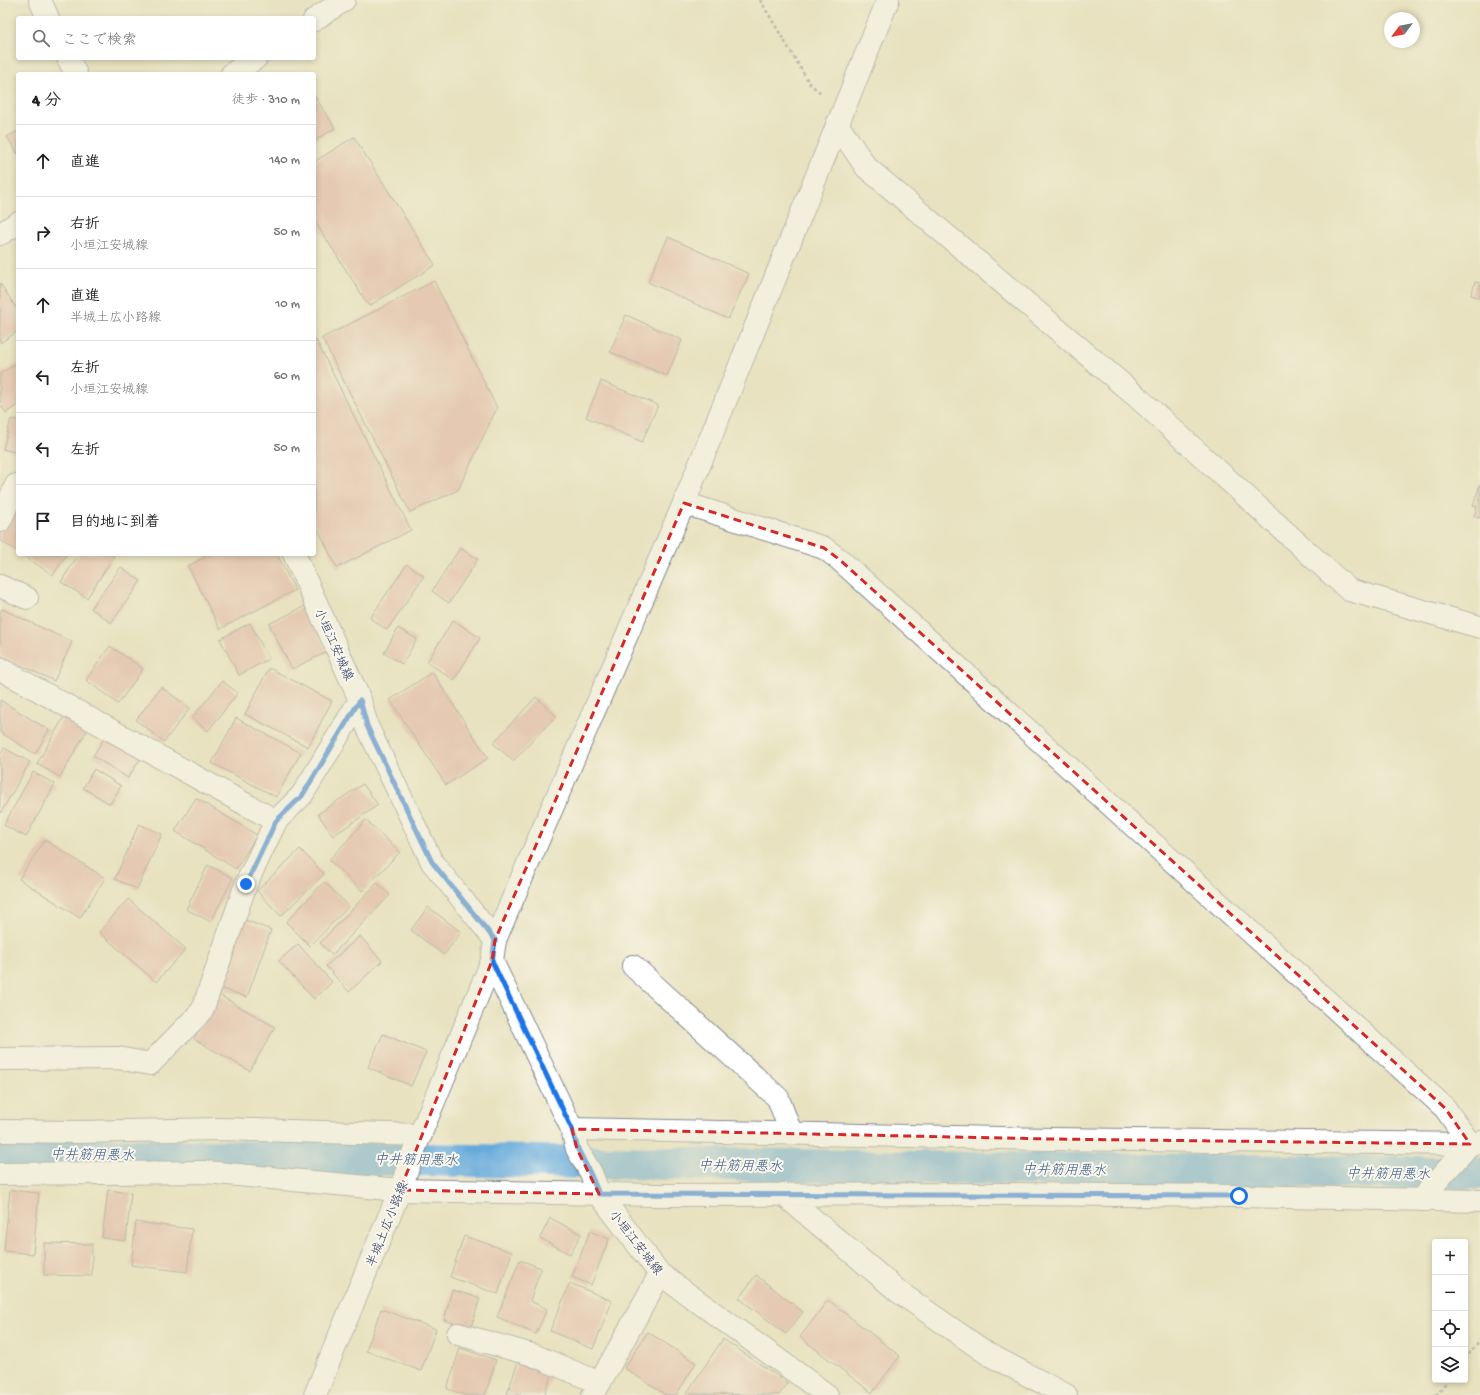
<!DOCTYPE html>
<html lang="ja">
<meta charset="utf-8">
<style>
:root{--surface:#fff;--page:#f2f2f2;--text:#202124;--muted:#757577;--line:#e0e0e0}
body{margin:0;font-family:"Gochi Hand","Klee One",sans-serif;background:var(--page);color:var(--text)}
.controls{position:absolute;right:12px;bottom:12px;display:grid;overflow:hidden;border-radius:4px;box-shadow:0 2px 6px #0003}
.controls button{width:36px;height:36px;display:grid;place-items:center;padding:0;border:0;border-bottom:1px solid var(--line);background:var(--surface);color:var(--text);font:20px sans-serif}
.compass{position:absolute;left:1384px;top:12px;width:36px;height:36px;border-radius:50%;background:var(--surface);box-shadow:0 2px 6px #0003;rotate:238deg}
.stop{position:absolute;width:12px;height:12px;margin:-9px;border:3px solid #1a73e8;border-radius:50%;background:#fff}
.stop.end{background:#1a73e8;border-color:#fff;box-shadow:0 1px 4px #0008}
.list{margin:0;padding:0;list-style:none}
h2{display:flex;justify-content:space-between;align-items:center;height:52px;margin:0;padding:0 16px;font-size:17px}
h2 small{font-size:13px;font-weight:400;color:var(--muted)}
.list li{display:grid;grid-template-columns:26px 1fr auto;gap:12px;align-items:center;box-sizing:border-box;height:72px;padding:0 16px;border-top:1px solid var(--line)}
.list b{display:block;font-size:15px;white-space:nowrap}
.list p{margin:0;font-size:13px;white-space:nowrap;color:var(--muted)}
.list em{font-size:13px;font-style:normal;color:var(--muted)}
.icon{flex:none;width:22px;height:22px;fill:none;stroke:currentColor;stroke-width:2;stroke-linecap:round;stroke-linejoin:round}
.map{position:relative;flex:none;width:1480px;height:1395px;overflow:hidden}
.search{position:absolute;background:var(--surface);box-shadow:0 2px 6px #0003;left:16px;top:16px;width:300px;height:44px;display:flex;align-items:center;gap:10px;box-sizing:border-box;padding:0 14px;border-radius:4px;color:var(--muted);font-size:15px}
.panel{position:absolute;background:var(--surface);box-shadow:0 2px 6px #0003;left:16px;top:72px;width:300px;height:484px;border-radius:4px}
.map>svg:first-child{display:block}
.lines{fill:none;stroke-linecap:round;stroke-linejoin:round}
.canal{stroke:#66aadb;stroke-width:33}
.building{fill:#e3aca3}
.minor-casing{stroke:#82888f;stroke-width:24}
.major-casing{stroke:#82888f;stroke-width:24}
.path{stroke:#82888f;stroke-width:2.5;stroke-dasharray:3 3;stroke-linecap:butt}
.minor{stroke:#fff;stroke-width:22}
.major{stroke:#fff;stroke-width:22}
.route{stroke:#1a73e8;stroke-width:5}
.marked{fill:none;stroke:#d62828;stroke-width:3;stroke-dasharray:8 5;stroke-linejoin:round}
.labels{text-anchor:middle;stroke-width:4;stroke-linejoin:round;paint-order:stroke}
.street-label{font-size:13px;fill:#1b2f5e;stroke:#fbf7ec}
.water-label{font-size:14px;font-style:italic;fill:#355a8a;stroke:#fbf7ec}
</style>
<div class="map">
<svg width="1480" height="1395" viewBox="0 0 1480 1395">
<rect width="100%" height="100%" fill="#fbf7ec"/>
<filter id="ink" filterUnits="userSpaceOnUse"><feTurbulence type="fractalNoise" baseFrequency=".025" numOctaves="2"/><feDisplacementMap in="SourceGraphic" scale="8" xChannelSelector="R" yChannelSelector="G"/><feConvolveMatrix kernelMatrix="1 2 1 2 8 2 1 2 1" color-interpolation-filters="sRGB"/></filter>
<filter id="wash" filterUnits="userSpaceOnUse"><feTurbulence type="fractalNoise" baseFrequency=".012" numOctaves="4" result="noise"/><feDisplacementMap in="SourceGraphic" scale="16" xChannelSelector="R" yChannelSelector="G"/><feGaussianBlur stdDeviation="0.9" result="paint"/><feColorMatrix in="noise" values="0 0 0 0 0 0 0 0 0 0 0 0 0 0 0 0 0 1.4 0 .05"/><feComposite in="paint" operator="in"/></filter>
<g filter="url(#wash)">
<rect width="100%" height="100%" fill="#e8e2c0"/>
<g class="lines">
<!-- canal -->
<path class="canal" d="M0 1153 951 1168 1480 1173"/>
</g>
<g id="blocks">
<!-- building -->
<path class="building" d="M314 95 335 128 314 141Z
M18 131V154L7 137Z
M354 137 435 265 369 306 314 220V162Z
M668 237 749 274 728 319 648 282Z
M434 281 497 408 458 490 410 512 322 338Z
M1475 282 1480 283V298L1471 295Z
M0 283 18 311V331L0 343Z
M626 315 682 340 667 376 610 352Z
M314 340H316L411 530 337 568 314 521Z
M18 363V405L6 413 0 404V374Z
M601 381 658 405 642 442 586 417Z
M11 419 18 420V453L3 449Z
M1480 484V518L1474 516 1477 507 1473 506Z
M18 504V552L0 540V532Z
M460 548 478 559 449 603 432 591Z
M21 554H67L53 575Z
M79 554H111L114 556 87 598 61 582Z
M211 554H277L295 590 220 629 188 566Z
M407 564 424 576 387 630 370 618Z
M121 567 141 581 111 623 91 608Z
M305 606 327 652 292 669 269 624Z
M2 609 72 642 54 681 0 655V613Z
M453 620 480 638 454 680 427 662Z
M250 623 269 659 239 675 220 639Z
M398 628 417 639 402 664 384 653Z
M110 646 143 669 118 704 86 680Z
M269 668 332 701 308 747 245 714Z
M432 672 488 758 446 785 390 700Z
M222 681 238 693 208 731 192 718Z
M161 687 190 708 164 742 136 720Z
M536 697 556 716 513 761 493 743Z
M0 700 49 730 35 754 0 732Z
M65 715 88 729 60 777 37 764Z
M236 718 301 753 276 797 212 763Z
M107 734 142 756 128 778 93 756Z
M4 748 30 762 0 814V755Z
M94 769 121 786 110 804 83 788Z
M33 772 55 784 26 837 4 825Z
M363 784 378 805 333 836 318 814Z
M196 798 257 835 236 869 175 831Z
M366 820 400 852 362 891 329 860Z
M139 824 162 834 137 889 115 879Z
M45 840 105 878 80 918 19 879Z
M300 849 324 874 281 916 257 891Z
M208 865 233 878 211 922 186 909Z
M324 882 349 906 310 946 286 922Z
M377 883 390 895 332 955 320 943Z
M128 899 186 949 156 982 99 932Z
M428 907 461 932 444 955 411 930Z
M245 920 271 930 247 997 220 988Z
M360 936 382 961 349 992 326 966Z
M298 944 332 982 314 999 279 961Z
M219 995 275 1027 250 1071 194 1039Z
M383 1034 426 1052 411 1086 368 1067Z
M10 1190 39 1193 33 1254 4 1251Z
M108 1190 131 1193 126 1241 102 1238Z
M550 1218 581 1234 570 1254 540 1238Z
M136 1222 192 1229 187 1272 131 1265Z
M590 1231 609 1239 591 1285 572 1277Z
M464 1236 512 1252 498 1294 450 1277Z
M44 1243 92 1244V1276L44 1275Z
M520 1260 541 1268 530 1301 547 1309 536 1334 497 1317Z
M756 1275 803 1312 786 1334 739 1298Z
M570 1283 612 1301 593 1349 550 1331Z
M452 1290 480 1298 471 1328 444 1320Z
M828 1300 900 1356 872 1393 800 1337Z
M381 1309 436 1329 421 1371 366 1351Z
M648 1332 696 1363 676 1395H666L624 1368Z
M723 1339 788 1383 779 1395 686 1394Z
M460 1348 496 1360 485 1395H465L447 1389Z
M518 1362 552 1375 544 1395H511L507 1394Z"/>
</g>
</g>
<g filter="url(#ink)">
<use href="#blocks" fill-opacity="0" stroke="#82888f" stroke-width="1"/>
<g class="lines">
<!-- minor casing -->
<g class="minor-casing">
<path id="minor" d="M314 20 344 0
M232 74 256 58
M837 124 866 167 1136 396 1349 590 1480 627
M0 234 18 223
M684 503 824 548 840 560 1445 1108 1470 1144
M0 521 16 485 18 486
M0 586 27 598
M0 669 276 821
M495 940 684 503 888 0
M633 966 778 1098 791 1133
M0 1059 118 1058 150 1064 202 1011 246 884 276 821 302 795 360 700
M572 1129 1051 1139 1470 1144 1480 1142
M0 1131 80 1132 220 1129 421 1135
M0 1174 206 1172 400 1190 655 1195 1003 1194 1239 1196 1480 1201
M783 1194 899 1292 988 1354 1066 1395
M1420 1200 1470 1144
M458 1334 533 1355 600 1383
M593 1395 660 1274"/>
</g>
<!-- major casing -->
<g class="major-casing">
<path id="major" d="M40 0 48 18
M68 58 76 74
M294 554 360 700 367 726 432 862 495 940 492 961 416 1145 400 1190 315 1395
M492 961 572 1129 577 1149 591 1173 599 1194 660 1274 827 1395"/>
</g>
<!-- path -->
<path class="path" d="M760 0 810 84 821 93
M1465 1359 1480 1340
M1436 1395 1448 1380"/>
<!-- minor -->
<use href="#minor" class="minor"/>
<!-- major -->
<use href="#major" class="major"/>
</g>
</g>
<g class="lines" filter="url(#ink)">
<!-- route -->
<path class="route" d="M246 884 276 821 302 796 360 700 367 726 432 862 495 940 492 961 572 1129 578 1149 590 1173 599 1194 1239 1196"/>
</g>
<!-- marked area -->
<path d="M0 0H1480V1395H0ZM684 503 824 548 840 560 1445 1108 1470 1144 1051 1139 572 1129 577 1149 599 1194 400 1190 492 961 495 940Z" fill="#e8e2c0" fill-opacity=".55" fill-rule="evenodd"/>
<path class="marked" d="M684 503 824 548 840 560 1445 1108 1470 1144 1051 1139 572 1129 577 1149 599 1194 400 1190 492 961 495 940Z"/>
<g class="labels">
<!-- street labels -->
<g class="street-label">
<text transform="translate(335 644) rotate(66)" y="5">小垣江安城線</text>
<text transform="translate(386 1224) rotate(-68)" y="5">半城土広小路線</text>
<text transform="translate(637 1242) rotate(52)" y="5">小垣江安城線</text>
</g>
<!-- water labels -->
<g class="water-label">
<text transform="translate(92 1154) rotate(1)" y="5">中井筋用悪水</text>
<text transform="translate(416 1159) rotate(1)" y="5">中井筋用悪水</text>
<text transform="translate(740 1165) rotate(1)" y="5">中井筋用悪水</text>
<text transform="translate(1064 1169) rotate(1)" y="5">中井筋用悪水</text>
<text transform="translate(1388 1173) rotate(1)" y="5">中井筋用悪水</text>
</g>
</g>
</svg>
<div class="controls">
<button>+</button>
<button>−</button>
<button><svg class="icon" aria-label="locate" viewBox="0 0 24 24"><circle cx="12" cy="12" r="6"/><path d="M12 2v4M12 18v4M2 12h4M18 12h4"/></svg></button>
<button><svg class="icon" aria-label="layers" viewBox="0 0 24 24"><path d="M12 4l9 5-9 5-9-5zM3 14l9 5 9-5"/></svg></button>
</div>
<svg class="compass" viewBox="-18 -18 36 36"><path d="M0-13l5 13h-10z" fill="#e53935"/><path d="M0 13l5-13h-10z" fill="#757577"/></svg>
<div class="stop" style="left:1239px;top:1196px"></div>
<div class="stop end" style="left:246px;top:884px"></div>
<div class="search"><svg class="icon" aria-label="search" viewBox="0 0 24 24"><circle cx="10" cy="10" r="6"/><path d="M15 15l6 6"/></svg>ここで検索</div>
<section class="panel">
<h2>4 分<small>徒歩 · 310 m</small></h2>
<ul class="list">
<li><svg class="icon" aria-label="ahead" viewBox="0 0 24 24"><path d="M12 20V5M6 11l6-6 6 6"/></svg><div><b>直進</b></div><em>140 m</em></li>
<li><svg class="icon" aria-label="right" viewBox="0 0 24 24"><path d="M7 20v-9h11M14 6l5 5-5 5"/></svg><div><b>右折</b><p>小垣江安城線</p></div><em>50 m</em></li>
<li><svg class="icon" aria-label="ahead" viewBox="0 0 24 24"><path d="M12 20V5M6 11l6-6 6 6"/></svg><div><b>直進</b><p>半城土広小路線</p></div><em>10 m</em></li>
<li><svg class="icon" aria-label="left" viewBox="0 0 24 24"><path d="M17 20v-9H6M10 6l-5 5 5 5"/></svg><div><b>左折</b><p>小垣江安城線</p></div><em>60 m</em></li>
<li><svg class="icon" aria-label="left" viewBox="0 0 24 24"><path d="M17 20v-9H6M10 6l-5 5 5 5"/></svg><div><b>左折</b></div><em>50 m</em></li>
<li><svg class="icon" aria-label="arrive" viewBox="0 0 24 24"><path d="M6 21V4h12l-3 4 3 4H6"/></svg><div><b>目的地に到着</b></div></li>
</ul>
</section>
</div>
